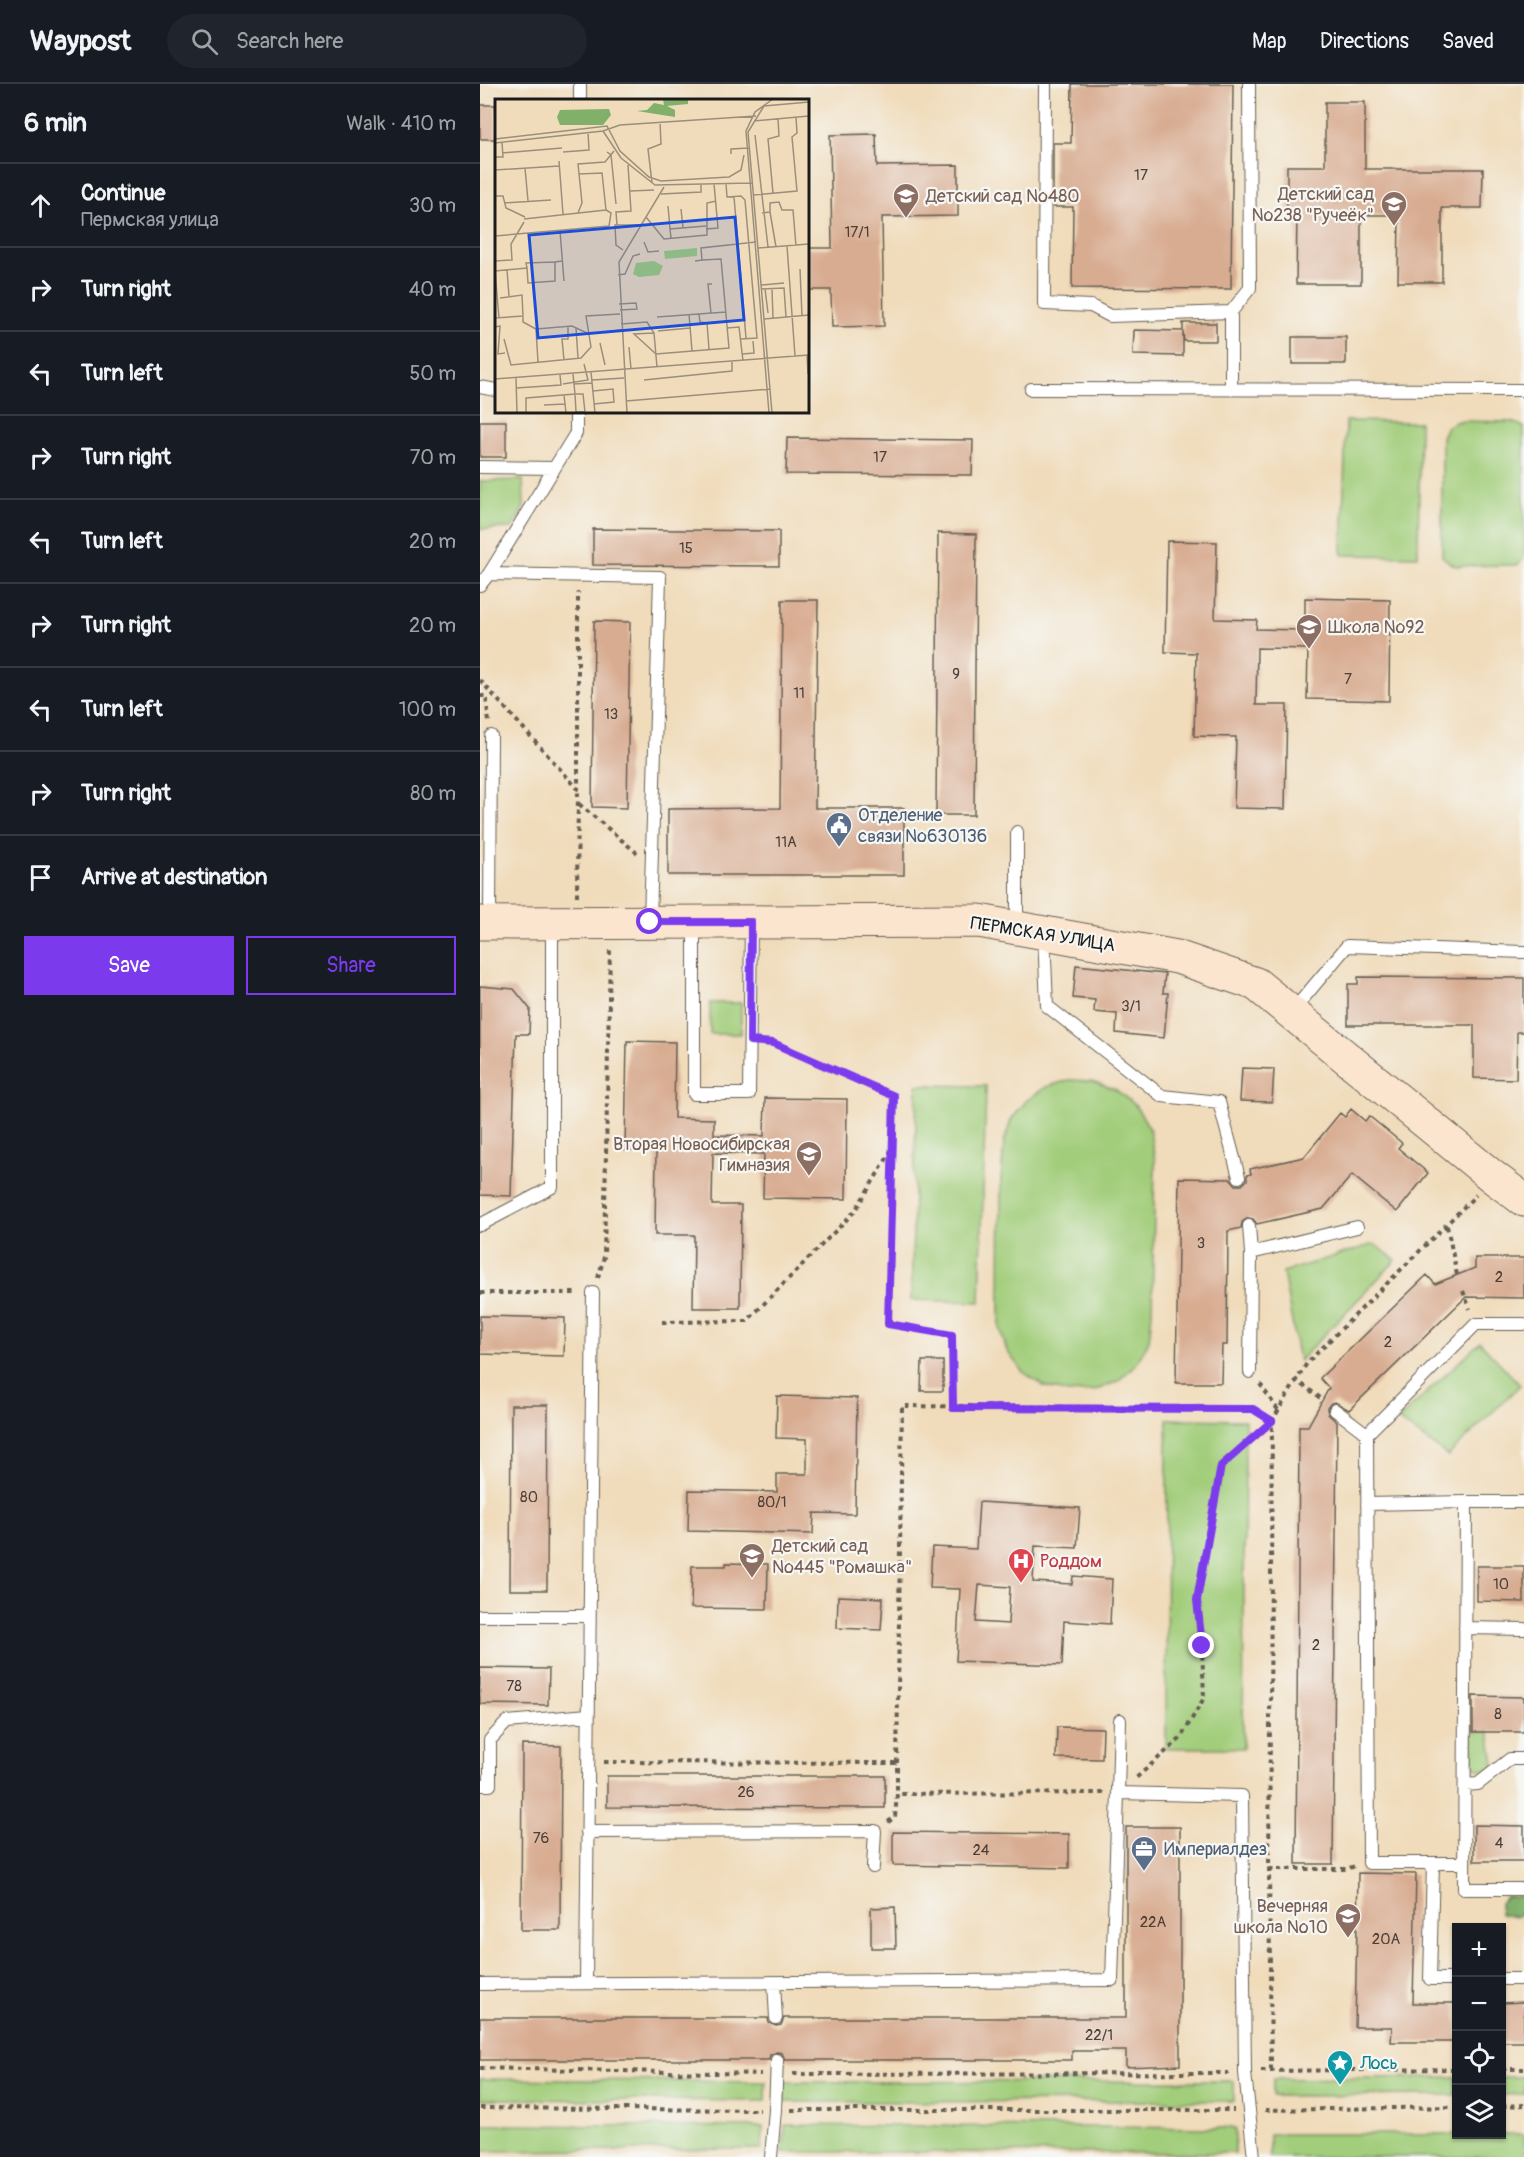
<!DOCTYPE html>
<meta charset="utf-8">
<style>
:root{--surface:#171b24;--page:#20242c;--text:#f1f3f6;--muted:#9ea1a6;--line:#363941;--accent:#7c3aed}
body{margin:0;font-family:Pangolin,sans-serif;background:var(--page);color:var(--text)}
.controls{position:absolute;right:18px;bottom:18px;display:grid;overflow:hidden;border-radius:0px;box-shadow:0 2px 4px #0004}
.controls button{width:54px;height:54px;display:grid;place-items:center;padding:0;border:0;border-bottom:2px solid var(--line);background:var(--surface);color:var(--text);font:30px sans-serif}
.stop{position:absolute;width:18px;height:18px;margin:-14px;border:4px solid #7c3aed;border-radius:50%;background:#fff}
.stop.end{background:#7c3aed;border-color:#fff;box-shadow:0 2px 6px #0008}
.list{margin:0;padding:0;list-style:none}
h2{display:flex;justify-content:space-between;align-items:center;height:78px;margin:0;padding:0 24px;font-size:26px}
h2 small{font-size:20px;font-weight:400;color:var(--muted)}
.list li{display:grid;grid-template-columns:39px 1fr auto;gap:18px;align-items:center;box-sizing:border-box;height:84px;padding:0 24px;border-top:2px solid var(--line)}
.list b{display:block;font-size:22px;white-space:nowrap}
.list p{margin:0;font-size:20px;white-space:nowrap;color:var(--muted)}
.list em{font-size:20px;font-style:normal;color:var(--muted)}
.actions{display:flex;gap:12px;padding:18px 24px}
.actions a{flex:1;padding:14px 0;border:2px solid var(--accent);border-radius:0px;text-align:center;font-size:21px;color:var(--accent)}
.actions .main{background:var(--accent);color:#fff}
.icon{flex:none;width:33px;height:33px;fill:none;stroke:currentColor;stroke-width:2;stroke-linecap:round;stroke-linejoin:round}
.map{position:relative;flex:none;width:1044px;height:2073px;overflow:hidden}
header{display:flex;align-items:center;gap:36px;box-sizing:border-box;height:84px;padding:0 30px;background:var(--surface);border-bottom:2px solid var(--line)}
header strong{font-size:28px}
nav{display:flex;gap:33px;margin-inline-start:auto;font-size:21px}
.search{width:420px;height:54px;background:var(--page);display:flex;align-items:center;gap:15px;box-sizing:border-box;padding:0 21px;border-radius:33px;color:var(--muted);font-size:22px}
main{display:flex}
aside{flex:1;background:var(--surface)}
.map>svg:first-child{display:block}
.green{fill:#a2cd7a;stroke:#5f744b;stroke-width:1.5}
.forest{fill:#81b06a;stroke:#4e6643;stroke-width:1.5}
.building{fill:#d8ac91;fill-rule:evenodd}
.lines{fill:none;stroke-linecap:round;stroke-linejoin:round}
.lane-casing{stroke:#665f53;stroke-width:14}
.secondary-casing{stroke:#665f53;stroke-width:35}
.path{stroke:#665f53;stroke-width:4;stroke-dasharray:4.5 4.5;stroke-linecap:butt}
.lane{stroke:#fff;stroke-width:12}
.secondary{stroke:#fce5cf;stroke-width:33}
.route{stroke:#7c3aed;stroke-width:8}
.labels{text-anchor:middle;stroke-width:4.5;stroke-linejoin:round;paint-order:stroke}
.number-label{font-size:15px;fill:#4b4039}
.education-label{font-size:18px;fill:#785e54;stroke:#f6f6f2;text-anchor:end}
.service-label{font-size:18px;fill:#4e5e75;stroke:#f6f6f2;text-anchor:start}
.street-label{font-size:18px;fill:#1c1c1c;stroke:#f6f6f2}
.health-label{font-size:18px;fill:#be3a42;stroke:#f6f6f2;text-anchor:start}
.culture-label{font-size:18px;fill:#0d838f;stroke:#f6f6f2;text-anchor:start}
.inset-road{fill:none;stroke:#9b8f7b;stroke-width:1.5}
.view{fill:#1d4ed8;fill-opacity:0.15;stroke:#1d4ed8;stroke-width:3}
.inset-edge{fill:none;stroke:#1c1c1c;stroke-width:3}
</style>
<header>
<strong>Waypost</strong>
<div class="search"><svg class="icon" aria-label="search" viewBox="0 0 24 24"><circle cx="10" cy="10" r="6"/><path d="M15 15l6 6"/></svg>Search here</div>
<nav><a>Map</a><a>Directions</a><a>Saved</a></nav>
</header>
<main>
<aside>
<h2>6 min<small>Walk · 410 m</small></h2>
<ul class="list">
<li><svg class="icon" aria-label="ahead" viewBox="0 0 24 24"><path d="M12 20V5M6 11l6-6 6 6"/></svg><div><b>Continue</b><p>Пермская улица</p></div><em>30 m</em></li>
<li><svg class="icon" aria-label="right" viewBox="0 0 24 24"><path d="M7 20v-9h11M14 6l5 5-5 5"/></svg><div><b>Turn right</b></div><em>40 m</em></li>
<li><svg class="icon" aria-label="left" viewBox="0 0 24 24"><path d="M17 20v-9H6M10 6l-5 5 5 5"/></svg><div><b>Turn left</b></div><em>50 m</em></li>
<li><svg class="icon" aria-label="right" viewBox="0 0 24 24"><path d="M7 20v-9h11M14 6l5 5-5 5"/></svg><div><b>Turn right</b></div><em>70 m</em></li>
<li><svg class="icon" aria-label="left" viewBox="0 0 24 24"><path d="M17 20v-9H6M10 6l-5 5 5 5"/></svg><div><b>Turn left</b></div><em>20 m</em></li>
<li><svg class="icon" aria-label="right" viewBox="0 0 24 24"><path d="M7 20v-9h11M14 6l5 5-5 5"/></svg><div><b>Turn right</b></div><em>20 m</em></li>
<li><svg class="icon" aria-label="left" viewBox="0 0 24 24"><path d="M17 20v-9H6M10 6l-5 5 5 5"/></svg><div><b>Turn left</b></div><em>100 m</em></li>
<li><svg class="icon" aria-label="right" viewBox="0 0 24 24"><path d="M7 20v-9h11M14 6l5 5-5 5"/></svg><div><b>Turn right</b></div><em>80 m</em></li>
<li><svg class="icon" aria-label="arrive" viewBox="0 0 24 24"><path d="M6 21V4h12l-3 4 3 4H6"/></svg><div><b>Arrive at destination</b></div></li>
</ul>
<div class="actions"><a class="main">Save</a><a>Share</a></div>
</aside>
<div class="map">
<svg width="1044" height="2073" viewBox="0 0 1044 2073">
<rect width="100%" height="100%" fill="#f6f6f2"/>
<filter id="ink" filterUnits="userSpaceOnUse"><feTurbulence type="fractalNoise" baseFrequency=".0167" numOctaves="2"/><feDisplacementMap in="SourceGraphic" scale="12" xChannelSelector="R" yChannelSelector="G"/><feConvolveMatrix kernelMatrix="1 2 1 2 8 2 1 2 1" color-interpolation-filters="sRGB"/></filter>
<filter id="wash" filterUnits="userSpaceOnUse"><feTurbulence type="fractalNoise" baseFrequency=".008" numOctaves="4" result="noise"/><feDisplacementMap in="SourceGraphic" scale="24" xChannelSelector="R" yChannelSelector="G"/><feGaussianBlur stdDeviation="1.35" result="paint"/><feColorMatrix in="noise" values="0 0 0 0 0 0 0 0 0 0 0 0 0 0 0 0 0 1.4 0 .05"/><feComposite in="paint" operator="in"/></filter>
<g filter="url(#wash)">
<rect width="100%" height="100%" fill="#f0dbba"/>
<!-- green -->
<path class="green" d="M866 337 940 338 938 472 862 471Z
M978 337 1033 338 1044 343V475L1037 481 977 482 971 480 962 472V353L967 342Z
M43 396 44 423 32 444 0 445V397Z
M230 919H261V950H230Z
M589 996 613 997 636 1006 655 1021 669 1043 675 1077 672 1229 669 1256 657 1279 638 1297 614 1307 588 1309 563 1302 542 1287 527 1267 520 1244V1220L521 1096 524 1059 531 1036 546 1017 566 1003Z
M437 1001 506 1002 500 1218 431 1216Z
M894 1160 916 1176 819 1277 803 1188Z
M1000 1258 1040 1301 968 1372 918 1336Z
M687 1335 765 1336 763 1664H686Z
M992 1648H1009L1014 1679V1683C1006 1688 1000 1686 993 1682Z
M976 1993V2011L793 2012V1995Z
M1022 1993H1044V2010L1022 2011Z
M0 1995 286 1998V2017L0 2015Z
M754 1997V2017L304 2018V1998Z
M0 2041 283 2043 282 2065 0 2067Z
M305 2041 755 2044V2069L303 2068Z
M789 2050H1044V2073H789Z"/>
<!-- forest -->
<path class="forest" d="M1026 1812H1044V1828L1035 1833 1020 1830V1819Z"/>
<g id="blocks">
<!-- building -->
<path class="building" d="M592 0H753L751 205 592 204 593 123H573V59H591Z
M845 18H885V85H1003L1002 124H962V198H918L919 131H881V200H816L817 129H807V82H845Z
M0 21H16V55H0Z
M396 50 397 82 478 81V132L402 133 404 242 352 243 351 206H327V164H352L350 51Z
M703 239H736V257H704L703 248V272L653 271 654 246 703 247Z
M812 253H866V280H812Z
M0 337H26V373H0Z
M307 354 493 356 492 391 306 390Z
M113 445 299 447V482L113 481Z
M458 449 496 450 494 731H456Z
M687 457 737 458 735 535 777 536 776 545 825 546V514L910 516 909 617 827 615 828 565 777 564 776 621H807L805 725 754 724 756 653 714 652 716 569 685 568Z
M302 516H338L335 724H424V791H188V725L300 724Z
M114 537 150 538 147 724 112 723Z
M596 881 685 890 683 909H688L684 954 636 949 637 930 614 928 615 916 593 914Z
M878 893 1044 894V948H1037L1036 995 994 994V941H868V900H878Z
M0 902 34 905 50 925 49 950H36L31 1112 0 1111Z
M147 957 195 958 194 1034 234 1035V1051L284 1052 285 1014 367 1015 366 1115 283 1114 284 1070 233 1069 232 1121H261L260 1224H213L214 1151H175L176 1066H145Z
M762 984 794 985 792 1018 760 1017Z
M871 1025 885 1037 889 1032 922 1059 918 1064 948 1089 917 1128 872 1091 843 1125 777 1140 773 1135 768 1134 762 1138 761 1144 748 1147 747 1261H742L741 1299H696L699 1094 751 1095 756 1101H762L767 1096V1091L771 1090 770 1085 824 1073 860 1029 865 1033Z
M995 1174H1044V1214L986 1213 869 1326 855 1318 851 1319 847 1324 848 1330 857 1338 853 1780H816L819 1342H828L849 1304 840 1294 947 1191 955 1200 995 1184Z
M0 1232 85 1234 84 1272 0 1270Z
M442 1277H463V1307H441Z
M297 1312 377 1314 375 1430 334 1429 333 1450 208 1447 209 1406 297 1408V1390H327V1355L296 1354Z
M31 1321H68L67 1506H30Z
M499 1418 600 1424 597 1464 555 1462 553 1498 592 1500 593 1492 632 1495 630 1540 584 1537 582 1581 476 1577 480 1505 450 1504 452 1463 496 1465ZM499 1501 530 1503 528 1540 496 1538Z
M246 1479 288 1480 287 1525 211 1524 212 1482H246Z
M997 1482H1044V1518L997 1517Z
M358 1512 403 1514 401 1546 357 1544Z
M0 1584 69 1585 68 1621 0 1620Z
M993 1612 1044 1613V1648H993Z
M577 1643 623 1644 622 1675 576 1674Z
M42 1661 81 1662 80 1846H41Z
M127 1692H405V1724L127 1723Z
M994 1741 1044 1742V1777H994Z
M646 1743H700V1981L646 1983V1967H592V1976H305L302 1969 297 1968 290 1971 289 1976H0V1934H288L289 1939 296 1942 301 1941 304 1934H646Z
M413 1748 589 1750V1784L413 1781Z
M878 1789 936 1790 933 1919H976V1958H911L912 1943H875Z
M415 1823 416 1864H391V1824Z
M1044 1918V1958H1022V1919Z"/>
</g>
</g>
<g filter="url(#ink)">
<use href="#blocks" fill-opacity="0" stroke="#665f53" stroke-width="1.5"/>
<g class="lines">
<!-- lane casing -->
<g class="lane-casing">
<path id="lane" d="M565 0 564 220 611 222 630 232 751 228V305
M100 16V0
M751 228 770 204 769 0
M0 303 16 306
M551 305 1044 306
M0 383 74 384
M9 490 96 349V327
M0 501 9 490 180 493 170 837
M537 748V842
M10 838 11 652
M214 840V1010H269L271 839
M564 850 567 922 682 1012 739 1018 759 1093
M811 929 867 862 1044 868
M0 1141 72 1103V841
M769 1142 771 1169
M770 1288 771 1169 877 1143
M855 1326 887 1350
M986 1418H1044
M887 1420 986 1418 984 1805H1044
M0 1532H108
M985 1544 1044 1545
M640 1636 638 1709 762 1712 765 1989 774 2073
M0 1701H10V1656L27 1638 108 1631
M985 1701 998 1700 1030 1675H1044
M107 1748 395 1747 393 1783
M953 1779 950 1895H976
M984 1779H889L887 1350 996 1240H1044
M1022 1895H1044
M294 1898 296 1934
M106 1899 113 1209
M0 1900 632 1896 638 1709
M291 2073 295 2026 297 1976"/>
</g>
<!-- secondary casing -->
<g class="secondary-casing">
<path id="secondary" d="M0 839 499 837 697 873 776 900 1013 1093 1044 1116"/>
</g>
<!-- path -->
<path class="path" d="M0 596 98 705V508
M0 612H6L9 638
M99 720 157 769
M97 812 98 705
M284 959H293L414 1012 408 1240 472 1251 473 1324
M967 1142 977 1191
M118 1194 124 1173 130 863
M983 1207 990 1225
M0 1209H98
M182 1238 267 1237 375 1127 412 1066
M815 1295 843 1316
M780 1300 798 1326
M124 1678 417 1679V1710
M417 1679 422 1322 773 1325 792 1337 741 1382 717 1516 722 1562 724 1614 700 1655 656 1694
M408 1738 415 1733 417 1710 624 1709
M789 1785H866L875 1782
M0 1984 281 1990
M1022 1985H1044
M791 1986 789 1785 792 1337 827 1279 996 1111
M781 1987 976 1985
M313 1990 749 1989
M1022 2022 1044 2021
M0 2024 280 2026
M311 2026H754
M785 2026 976 2023"/>
<!-- lane -->
<use href="#lane" class="lane"/>
<!-- secondary -->
<use href="#secondary" class="secondary"/>
</g>
</g>
<g class="lines" filter="url(#ink)">
<!-- route -->
<path class="route" d="M170 838H271L270 957 293 959 414 1012 408 1240 472 1251 473 1324 773 1325 792 1337 741 1382 717 1516 722 1562"/>
</g>
<!-- icons -->
<defs>
<g id="school-pin" transform="scale(1.35)"><path d="M0 17L-7.5 6A9.5 9.5 0 1 1 7.5 6Z" fill="#8d6e63" stroke="#f6f6f2"/><path d="M0-5L7-2L0 1L-7-2ZM-4 1L0 2.5L4 1V4Q0 6-4 4Z" fill="#fff"/></g>
<g id="civic-pin" transform="scale(1.35)"><path d="M0 17L-7.5 6A9.5 9.5 0 1 1 7.5 6Z" fill="#5c6f8a" stroke="#f6f6f2"/><path d="M-.6-6.5H3V-4.5H.6V-3L4-1V1h2V6H-6V1h2V-1L-.6-3ZM-1.2 2.5V6h2.4V2.5Z" fill="#fff"/></g>
<g id="hospital-pin" transform="scale(1.35)"><path d="M0 17L-7.5 6A9.5 9.5 0 1 1 7.5 6Z" fill="#e0444e" stroke="#f6f6f2"/><path d="M-5-5h3v3.5h4V-5h3V5h-3V1.5h-4V5h-3Z" fill="#fff"/></g>
<g id="office-pin" transform="scale(1.35)"><path d="M0 17L-7.5 6A9.5 9.5 0 1 1 7.5 6Z" fill="#5c6f8a" stroke="#f6f6f2"/><path d="M-6-3h4V-5.5h4V-3h4V5H-6ZM-1-4.5V-3h2v-1.5ZM-6 0V1H6V0Z" fill="#fff"/></g>
<g id="sight-pin" transform="scale(1.35)"><path d="M0 17L-7.5 6A9.5 9.5 0 1 1 7.5 6Z" fill="#0f9aa8" stroke="#f6f6f2"/><path d="M0-6L1.8-2.2L6-1.7L2.9 1.2L3.7 5.4L0 3.3L-3.7 5.4L-2.9 1.2L-6-1.7L-1.8-2.2Z" fill="#fff"/></g>
</defs>
<g fill-rule="evenodd">
<use href="#school-pin" x="426" y="112"/>
<use href="#school-pin" x="914" y="120"/>
<use href="#school-pin" x="829" y="543"/>
<use href="#civic-pin" x="359" y="741"/>
<use href="#school-pin" x="329" y="1070"/>
<use href="#school-pin" x="272" y="1472"/>
<use href="#hospital-pin" x="541" y="1477"/>
<use href="#office-pin" x="664" y="1765"/>
<use href="#school-pin" x="868" y="1832"/>
<use href="#sight-pin" x="860" y="1979"/>
</g>
<g class="labels">
<!-- number labels -->
<g class="number-label">
<text x="661" y="96">17</text>
<text x="377" y="153">17/1</text>
<text x="400" y="378">17</text>
<text x="206" y="469">15</text>
<text x="476" y="595">9</text>
<text x="868" y="600">7</text>
<text x="319" y="614">11</text>
<text x="131" y="635">13</text>
<text x="306" y="763">11А</text>
<text x="651" y="927">3/1</text>
<text x="721" y="1164">3</text>
<text x="1019" y="1198">2</text>
<text x="908" y="1263">2</text>
<text x="49" y="1418">80</text>
<text x="292" y="1423">80/1</text>
<text x="1021" y="1505">10</text>
<text x="836" y="1566">2</text>
<text x="34" y="1607">78</text>
<text x="1018" y="1635">8</text>
<text x="266" y="1713">26</text>
<text x="61" y="1759">76</text>
<text x="1019" y="1764">4</text>
<text x="501" y="1771">24</text>
<text x="673" y="1843">22А</text>
<text x="906" y="1860">20А</text>
<text x="619" y="1956">22/1</text>
</g>
<!-- education labels -->
<g class="education-label">
<text x="894" y="116">Детский сад<tspan x="894" dy="21">№238 "Ручеёк"</tspan></text>
<text x="446" y="118" text-anchor="start">Детский сад №480</text>
<text x="848" y="549" text-anchor="start">Школа №92</text>
<text x="310" y="1066">Вторая Новосибирская<tspan x="310" dy="21">Гимназия</tspan></text>
<text x="292" y="1468" text-anchor="start">Детский сад<tspan x="292" dy="21">№445 "Ромашка"</tspan></text>
<text x="848" y="1828">Вечерняя<tspan x="848" dy="21">школа №10</tspan></text>
</g>
<!-- service labels -->
<g class="service-label">
<text x="378" y="737">Отделение<tspan x="378" dy="21">связи №630136</tspan></text>
<text x="684" y="1771">Империалдез</text>
</g>
<!-- street labels -->
<g class="street-label">
<text transform="translate(563 850) rotate(9)" y="6">ПЕРМСКАЯ УЛИЦА</text>
</g>
<!-- health labels -->
<g class="health-label">
<text x="560" y="1483">Роддом</text>
</g>
<!-- culture labels -->
<g class="culture-label">
<text x="880" y="1985">Лось</text>
</g>
</g>
<!-- overview -->
<g transform="translate(15 15)">
<rect width="314" height="314" fill="#f0dbba"/>
<path d="M202 149V157L170 160 169 152ZM159 162 168 167 164 176 144 178 138 175 141 164Z" fill="#a2cd7a"/>
<path d="M168 0H193V5L172 7 180 11V18L142 12 152 11 159 4 169 6ZM114 10 116 16 108 26H65L62 18 65 11Z" fill="#81b06a"/>
<path class="inset-road" d="M259 22 314 17M108 32 126 59 160 86 257 84M260 36 273 148M0 40 112 27 125 52 154 78 166 82 234 78 246 71 249 56M0 44 108 32 125 26 261 17M68 53 94 51 93 33M112 53 116 56 121 105M7 54 67 49M236 55V50L254 49M0 58H8L7 43M64 62 68 115M30 69 33 102M0 71 64 67M157 84 153 50 166 45 165 23M231 84 232 98 246 97 250 101 262 239 246 240M135 92 159 91M278 94 273 40 284 37 283 20M166 95 206 93V86M259 96 302 92 297 38 302 34 301 18M0 97H8L11 109 30 118M239 98 251 239M9 104 56 101M173 107 175 130M186 110 188 129M275 113 281 148M83 114 87 104 83 65 110 63 119 52M267 114 275 113V104L284 103 287 111H298L301 147M151 118 169 140 212 136V104L221 102M29 120 111 111M122 126 121 113 136 112 133 66M211 130 223 129 219 85M65 132 69 182M0 137 114 127 116 114 111 111 107 74 84 75M176 139 175 130 211 127M149 143 153 153 164 152M292 147 300 257M263 149 314 145M128 151 121 146 120 126H145M0 162 17 161 16 145 29 123M200 162 207 161 206 149 261 143M32 169 31 164 60 163M305 170 307 217M12 171 14 197M0 172 32 169 33 184 60 182V163L67 162M0 172 4 219M123 176 130 175 138 157 145 155M266 186 289 184M266 190 289 189 291 218M270 190 273 214M277 190 278 219M124 205 141 204 142 210 125 211M216 214 213 185H217M194 215 197 252M204 215 205 223 212 224 214 250M28 218V223L41 230 43 263M162 218 231 213M0 219 28 217 27 196 5 199M269 220 314 216M126 225 152 223 159 234 162 268M0 228 5 227 3 255 10 254M81 229 83 259M232 229 244 228 248 262M41 230 77 227 92 234M163 232 195 229M108 233 126 231M159 234 139 235 161 255 234 249 226 160 207 161M9 240 16 266 86 259 96 248 91 217 125 215M105 244 110 266M134 248 136 270M247 255 259 254 258 242M312 256 313 275M69 261 67 240H73V227M96 273 100 314M21 279 22 314M0 280 314 256M97 281 129 279M149 281 237 272V263M68 285 93 281 89 265M79 285 97 284M21 289 66 286 65 276M98 292 118 290 119 303 99 305M80 295H88L90 313H81ZM69 296 71 314M131 302 275 290M49 306 70 305M31 314V299L80 295 78 275M132 314 124 163 169 88M274 314 251 32 260 13 278 0M277 314 253 33 269 7 314 3"/>
<path class="view" d="M240 118 249 221 43 239 34 136Z"/>
<rect width="314" height="314" class="inset-edge"/>
</g>
</svg>
<div class="controls">
<button>+</button>
<button>−</button>
<button><svg class="icon" aria-label="locate" viewBox="0 0 24 24"><circle cx="12" cy="12" r="6"/><path d="M12 2v4M12 18v4M2 12h4M18 12h4"/></svg></button>
<button><svg class="icon" aria-label="layers" viewBox="0 0 24 24"><path d="M12 4l9 5-9 5-9-5zM3 14l9 5 9-5"/></svg></button>
</div>
<div class="stop" style="left:170px;top:838px"></div>
<div class="stop end" style="left:722px;top:1562px"></div>
</div>
</main>
